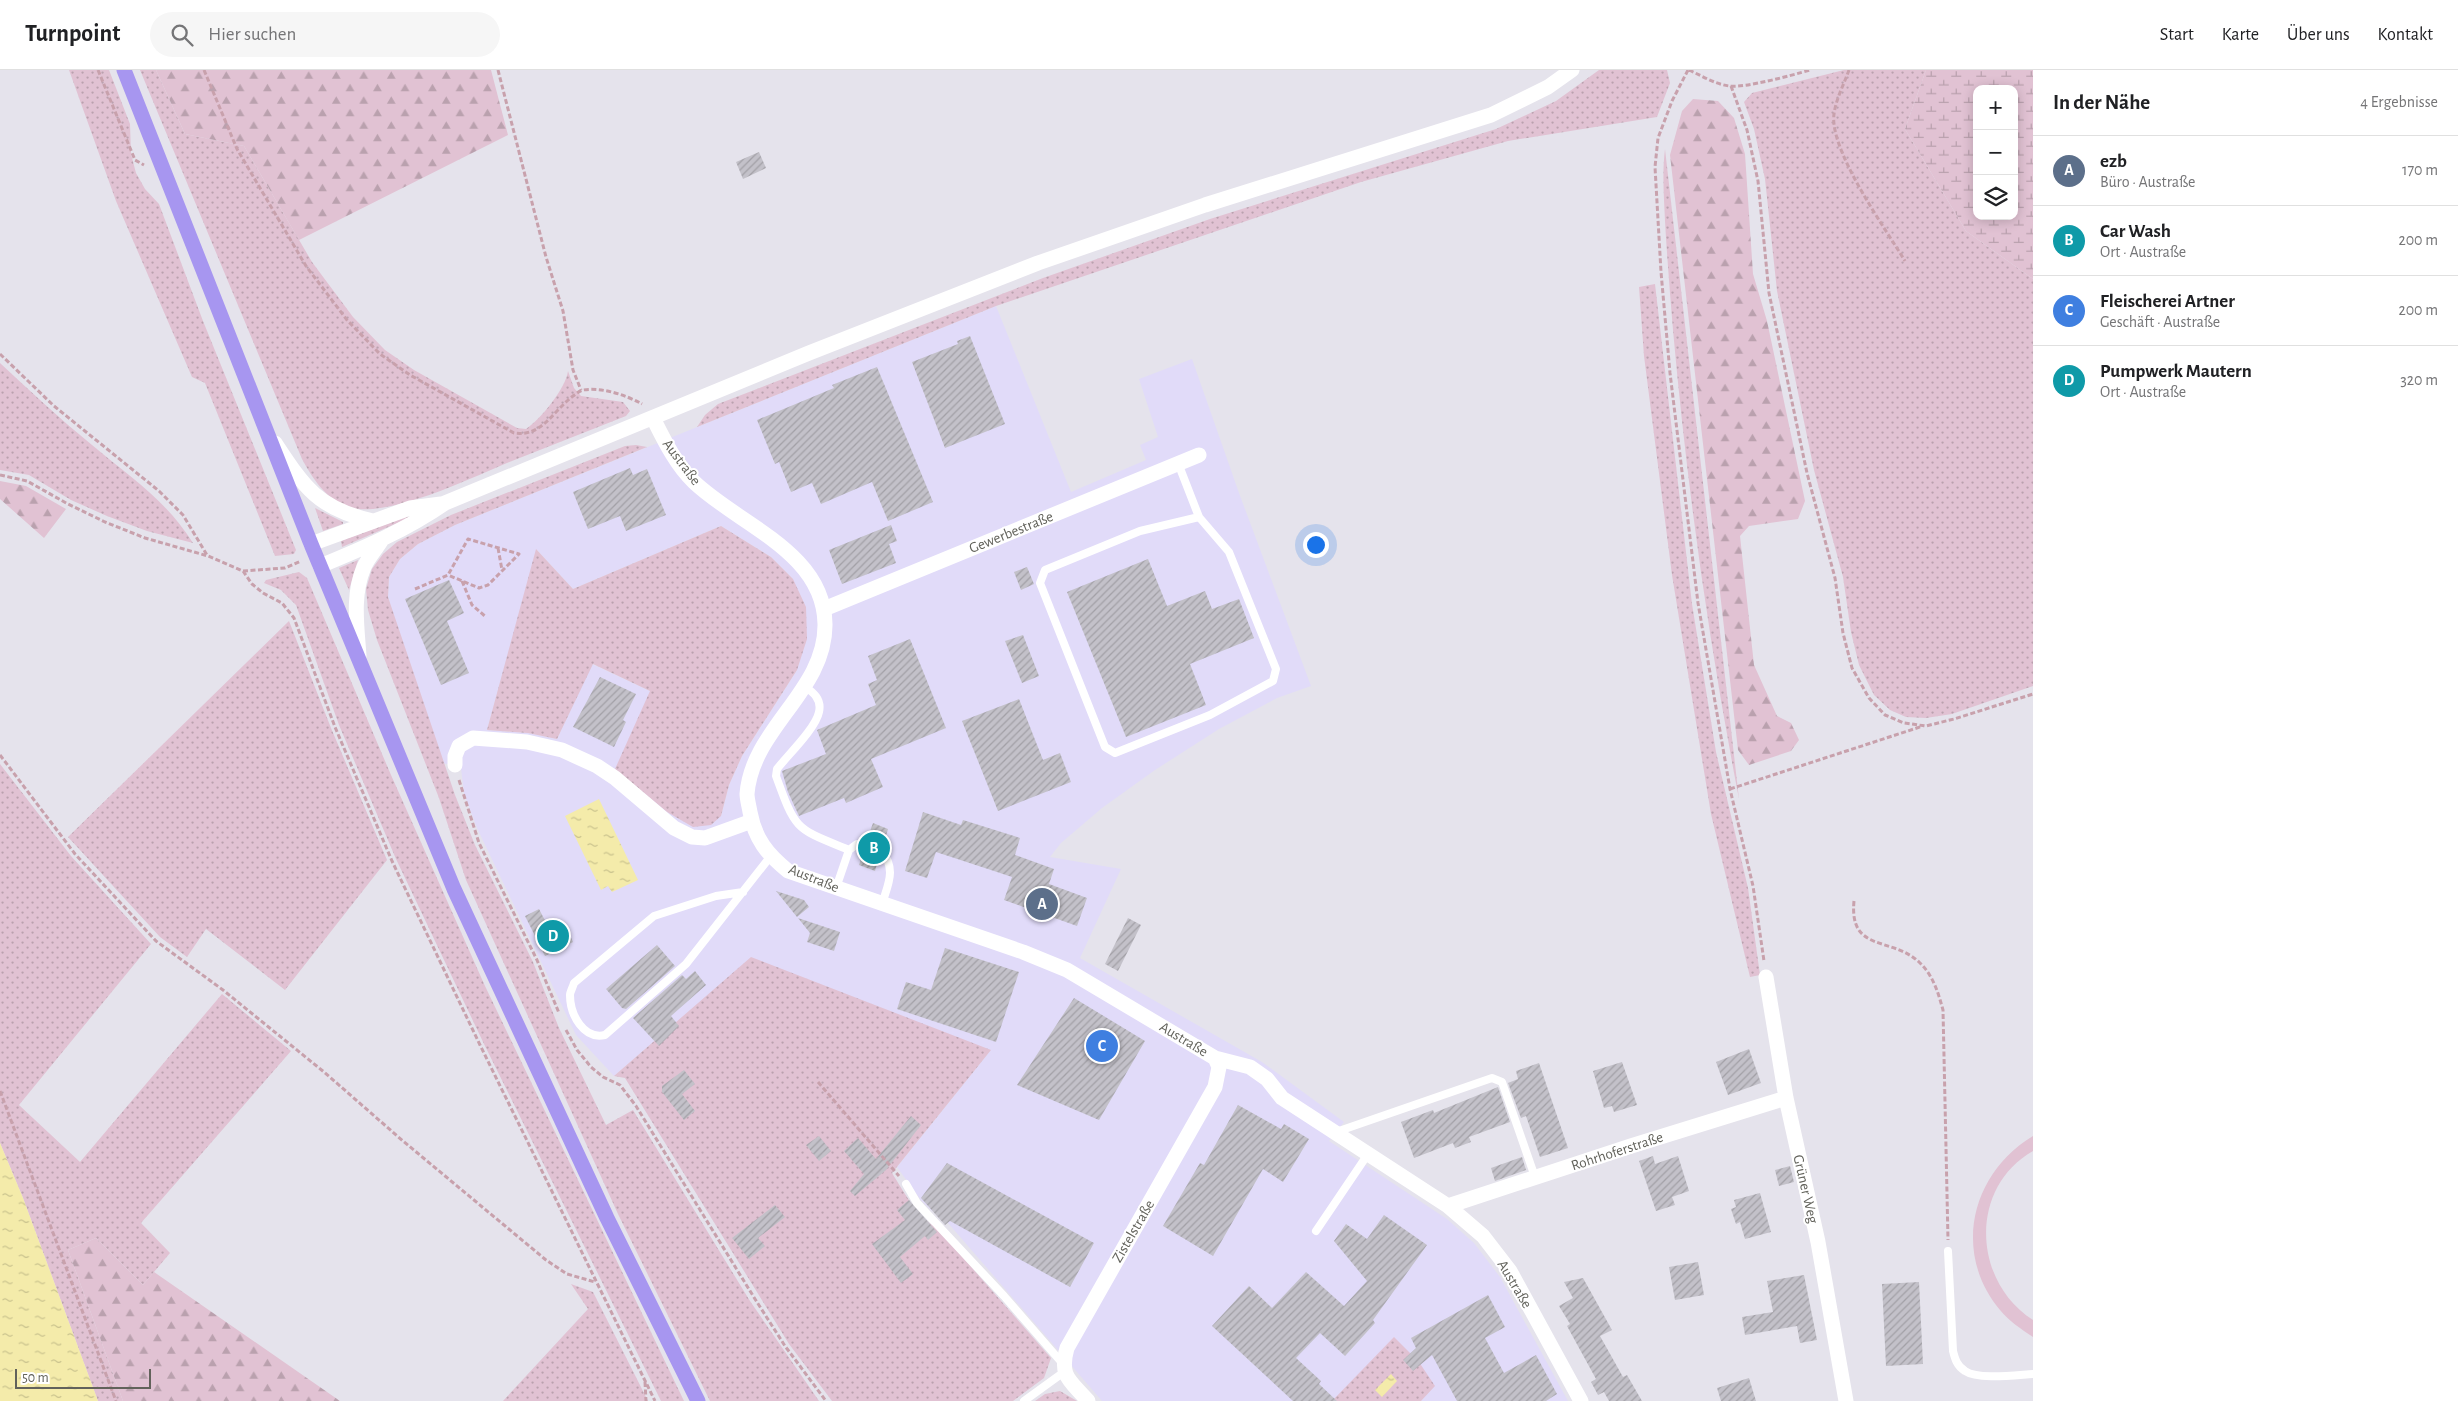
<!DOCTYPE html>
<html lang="de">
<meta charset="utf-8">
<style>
:root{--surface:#fff;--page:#f6f6f6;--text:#202124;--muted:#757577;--line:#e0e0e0;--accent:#0b8043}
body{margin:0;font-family:"Alegreya Sans",sans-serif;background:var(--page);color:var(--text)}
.controls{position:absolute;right:15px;top:15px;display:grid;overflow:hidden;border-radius:10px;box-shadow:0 2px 12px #0003}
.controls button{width:45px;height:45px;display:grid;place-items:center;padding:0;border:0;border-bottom:1px solid var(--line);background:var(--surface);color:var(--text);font:25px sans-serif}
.scale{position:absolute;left:15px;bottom:12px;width:136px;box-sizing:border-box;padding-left:5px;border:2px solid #62625b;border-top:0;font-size:14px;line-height:18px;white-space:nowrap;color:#62625b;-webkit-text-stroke:4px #fff;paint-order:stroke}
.you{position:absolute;left:1315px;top:474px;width:18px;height:18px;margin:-12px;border:4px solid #fff;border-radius:50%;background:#1a73e8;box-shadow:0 0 0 8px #1a73e833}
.badge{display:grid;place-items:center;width:32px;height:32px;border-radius:50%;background:var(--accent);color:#fff;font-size:16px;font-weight:700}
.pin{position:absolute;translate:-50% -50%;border:2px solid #fff;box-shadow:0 1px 5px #0006}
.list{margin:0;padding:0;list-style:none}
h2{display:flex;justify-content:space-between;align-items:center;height:65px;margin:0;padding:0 20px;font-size:21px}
h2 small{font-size:16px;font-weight:400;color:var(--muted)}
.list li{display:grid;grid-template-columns:32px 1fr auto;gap:15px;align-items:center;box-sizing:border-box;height:70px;padding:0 20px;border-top:1px solid var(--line)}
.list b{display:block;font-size:19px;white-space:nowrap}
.list p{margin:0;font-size:16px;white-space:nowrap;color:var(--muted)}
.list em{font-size:16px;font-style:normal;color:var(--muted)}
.icon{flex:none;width:28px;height:28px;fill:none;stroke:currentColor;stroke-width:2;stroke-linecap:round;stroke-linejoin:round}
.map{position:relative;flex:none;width:2033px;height:1331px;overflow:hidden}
header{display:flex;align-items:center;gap:30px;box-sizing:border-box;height:70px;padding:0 25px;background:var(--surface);border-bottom:1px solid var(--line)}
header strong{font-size:24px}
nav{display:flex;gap:28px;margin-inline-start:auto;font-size:18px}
.search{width:350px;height:45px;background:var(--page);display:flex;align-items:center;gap:12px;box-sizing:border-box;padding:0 18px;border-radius:28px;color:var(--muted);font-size:19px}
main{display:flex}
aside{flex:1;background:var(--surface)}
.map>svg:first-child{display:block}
.commercial{fill:#e1dbf9;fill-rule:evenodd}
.grass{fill:url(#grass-dots)}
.forest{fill:url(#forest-firs)}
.wetland{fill:url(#wetland-marsh);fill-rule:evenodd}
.pitch{fill:#e1c2d3}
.water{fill:url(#water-ripples)}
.building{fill:url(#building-hatch)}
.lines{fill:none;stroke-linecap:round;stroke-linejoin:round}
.path{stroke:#c8a1ac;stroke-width:3;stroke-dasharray:5 2.5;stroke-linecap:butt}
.lane{stroke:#fff;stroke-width:8}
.street{stroke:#fff;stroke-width:15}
.secondary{stroke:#fff;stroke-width:15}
.highway{stroke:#a796f0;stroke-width:15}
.labels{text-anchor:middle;stroke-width:4;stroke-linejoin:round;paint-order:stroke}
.street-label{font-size:15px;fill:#62625b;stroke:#fff}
</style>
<header>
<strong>Turnpoint</strong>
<div class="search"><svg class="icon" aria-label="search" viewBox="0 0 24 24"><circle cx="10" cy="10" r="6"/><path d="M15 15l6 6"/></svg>Hier suchen</div>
<nav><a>Start</a><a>Karte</a><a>Über uns</a><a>Kontakt</a></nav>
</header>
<main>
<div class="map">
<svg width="2033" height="1331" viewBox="0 0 2033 1331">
<defs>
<pattern id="grass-dots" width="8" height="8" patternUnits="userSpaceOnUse" patternTransform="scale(1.25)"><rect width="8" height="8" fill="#e1c2d3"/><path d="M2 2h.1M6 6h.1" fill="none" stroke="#baa1ae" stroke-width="1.8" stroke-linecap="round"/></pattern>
<pattern id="forest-firs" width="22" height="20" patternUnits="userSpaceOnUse" patternTransform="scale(1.25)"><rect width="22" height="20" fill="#e1c2d3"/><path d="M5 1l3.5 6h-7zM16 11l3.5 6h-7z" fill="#baa1ae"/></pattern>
<pattern id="wetland-marsh" width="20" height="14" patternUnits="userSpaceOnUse" patternTransform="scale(1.25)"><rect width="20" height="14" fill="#e1c2d3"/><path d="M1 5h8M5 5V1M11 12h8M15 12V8" fill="none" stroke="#baa1ae"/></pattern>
<pattern id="water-ripples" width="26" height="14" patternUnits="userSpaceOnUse" patternTransform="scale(1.25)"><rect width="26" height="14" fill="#f4ebaa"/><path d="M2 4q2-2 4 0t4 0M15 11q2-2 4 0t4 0" fill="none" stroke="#c9c28d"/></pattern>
<pattern id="building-hatch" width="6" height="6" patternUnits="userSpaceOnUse" patternTransform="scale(1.25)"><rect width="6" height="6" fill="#c3c1c9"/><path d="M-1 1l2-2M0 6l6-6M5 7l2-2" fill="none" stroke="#a2a0a6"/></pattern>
</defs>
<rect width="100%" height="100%" fill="#e5e3ec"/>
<!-- commercial -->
<path class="commercial" d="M996 236 1071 422 1146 390 1140 375 1158 367 1139 309 1192 289 1239 423 1311 616 1277 628 1219 659 1155 700 1102 738 1061 773 1050 787 1121 799 1080 888 1262 992 1344 1052 1329 1071 1447 1149 1474 1173 1500 1207 1568 1331H1421L1434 1316 1332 1331H1102L942 1146 931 1140 920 1129 897 1097 990 981 751 888 614 1006 576 965 477 758 464 724 461 698 443 693 395 552 388 527 389 507 400 489 418 474 455 455ZM721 456 771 487 793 509 797 600 742 686 729 715 721 746 650 621 592 594 557 669 528 663 487 660 537 480 573 519Z"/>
<!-- grass -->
<path class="grass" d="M69 0H109L130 54 131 84 136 103 145 119 159 134 203 251 296 480 294 484 275 486 205 313 192 307 116 131Z
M140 0H156L185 64 244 76 312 192 353 247 385 280 414 300 517 358 526 359C540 350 566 318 568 301L574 318 581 326 623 332 630 341 626 346C588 361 550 376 512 391 475 406 387 450 348 437 325 428 313 409 302 389Z
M1599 0H1667L1670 13 1657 47 1508 71 1361 112 996 236 697 357 705 345 718 334 1043 208 1210 149 1496 59 1556 31Z
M1844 0H1926L1905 59 1966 161 2033 209V616L1952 644 1926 648 1906 647 1890 640 1874 625 1859 595 1851 562 1843 507 1814 400 1777 221 1765 109 1754 59 1744 32 1752 23Z
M1665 79 1739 729C1709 574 1687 417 1673 260 1670 224 1667 187 1665 151 1664 127 1662 103 1665 79Z
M1655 214 1692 534 1716 682 1748 818 1760 905 1750 907 1711 744 1672 505 1644 286 1639 217Z
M0 293C30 321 60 349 92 375 131 408 165 429 193 473L147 461 107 446 71 430 29 405 0 400Z
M636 375 647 377 455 455 418 474 400 489 389 507 388 527 455 725 475 775 533 892 559 958 606 1055 633 1040 750 1231 819 1331H710L618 1144 466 810 439 728 377 570 368 540 366 519 372 499 383 484 397 472 451 445 625 376Z
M315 438 343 452V454L323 461Z
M408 446 409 448 342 477 341 471Z
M721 456 771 487 793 509 806 537 807 569 797 600 742 686 729 715 721 746 711 755 693 757 667 742 615 699 650 621 593 594 557 669 528 663 487 660 536 479 573 519Z
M358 490 349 520 339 498Z
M299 502 307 508 391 705 485 916 684 1331H661L484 974 396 789 339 655 296 535 281 520 264 513 266 510Z
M289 551 331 658 387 790 285 920 206 859 187 887 160 867 68 767Z
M0 694 71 786 151 874 19 1035 80 1092 222 924 291 981 141 1153 170 1183 143 1215 96 1168 68 1180 123 1331H98L23 1128 0 1073Z
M751 887 991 980 892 1103C904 1122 917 1147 937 1158L1051 1288 1044 1308 1013 1331H832L789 1274 625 1008 614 1006Z
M571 1214 593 1222 648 1331H503L588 1239Z
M1394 1267 1419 1292 1435 1316 1421 1331H1332Z
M1060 1321 1077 1331H1035L1045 1324Z"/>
<!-- forest -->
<path class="forest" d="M156 0H491L508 65 299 170 244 76 185 64Z
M1693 29 1718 31 1734 48 1745 84 1753 204 1767 251 1805 431 1798 449 1749 456 1740 466 1754 595 1777 646 1791 653 1799 670 1791 681 1749 695 1738 680 1670 85 1682 41Z
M0 411 26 416 66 439 44 468 0 429Z
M96 1168 143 1215 154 1202 340 1331H123L68 1180Z"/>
<!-- wetland -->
<path class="wetland" d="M1926 0H2033V209L1966 161 1905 59ZM1977 19H2014V146H1977Z"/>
<!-- pitch -->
<path class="pitch" d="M2033 1066V1081C1968 1118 1973 1212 2033 1250V1282V1267C2021 1259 2009 1251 2000 1240 1952 1183 1971 1103 2033 1066Z"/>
<!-- water -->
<path class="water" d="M599 729 638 810 612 822 608 816 601 820 565 746Z
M0 1073 23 1128 98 1331H0Z
M1391 1304 1397 1311 1382 1327 1375 1320Z"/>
<!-- building -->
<path class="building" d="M759 82 766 98 743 109 736 92Z
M970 266 1005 354 945 378 912 292 958 274 957 271Z
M877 297 933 432 888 451 872 412 821 434 812 413 791 422 779 392 775 394 757 350 834 318 832 315Z
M630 398 633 405 647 399 666 445 626 461 620 446 588 459 573 422Z
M891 455 897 471 889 474 896 493 842 514 829 480Z
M1148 489 1167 536 1205 521 1212 539 1239 529 1254 568 1190 594 1206 635 1126 667 1067 522Z
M1027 497 1034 514 1021 520 1014 502Z
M449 510 464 543 447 551 469 603 441 615 405 529Z
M1023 565 1039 606 1022 613 1005 571Z
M910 569 946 658 871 689 883 717 846 733 844 728 799 746 788 722 782 701 826 684 817 660 876 635 868 614 877 610 868 586Z
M600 607 636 624 623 650 626 652 614 677 573 657Z
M1019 629 1043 690 1060 683 1071 712 998 741 962 651Z
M923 742 961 755 963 750 1020 768 1015 785 1054 799 1049 814 1087 828 1077 856 1004 830 1012 807 994 801 936 782 927 808 905 801Z
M873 753 888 759 883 775H878L876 778 879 787 875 801 859 795 864 780H869L871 776 867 770Z
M776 821 804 830 809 837 797 847Z
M539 839 550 860 564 853 573 872 545 886 525 846Z
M798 848 840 862 834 881 807 872 810 863Z
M1128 848 1141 855 1118 901 1105 894Z
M657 875 675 896 626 939 622 938 606 919Z
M945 878 1019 902 996 972 897 939 906 912 931 920Z
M695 901 706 915 671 946 679 956 659 976 633 948 682 905 686 909Z
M1074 928 1145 971 1099 1050 1017 1015Z
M1749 979 1761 1013 1728 1025 1716 992Z
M1622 992 1637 1035 1614 1042 1612 1036 1604 1038 1593 1001Z
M1539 993 1568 1078 1540 1087 1526 1046 1521 1048 1508 1013 1518 1009 1516 1001Z
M684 1000 695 1014 682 1024 695 1041 684 1050 662 1022V1016Z
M1498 1017 1510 1052 1469 1067 1471 1072 1455 1078 1453 1073 1414 1088 1401 1052 1433 1040 1434 1043Z
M1238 1035 1281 1059 1284 1054 1309 1069 1283 1112 1263 1099 1213 1186 1163 1156 1200 1093 1204 1095Z
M911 1046 921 1055 886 1100 855 1126 850 1121 864 1104 844 1081 858 1068 876 1089Z
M819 1066 831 1081 819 1091 806 1075Z
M1653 1086 1655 1094 1678 1086 1689 1121 1672 1127 1675 1135 1656 1141 1639 1091Z
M1522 1087 1526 1100 1495 1111 1491 1098Z
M947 1093 1094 1173 1070 1217 950 1151 945 1155 921 1128Z
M1790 1096 1794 1112 1779 1116 1775 1100Z
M1760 1123 1771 1162 1745 1169 1740 1152 1736 1154 1731 1139 1736 1137 1734 1130Z
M909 1130 937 1162 928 1170 925 1166 900 1187 913 1204 901 1213 872 1174 905 1150 897 1140Z
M775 1135 785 1147 758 1168 765 1176 749 1189 732 1168Z
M1384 1145 1427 1175 1373 1250 1375 1253 1345 1286 1320 1263 1296 1288 1321 1311 1319 1314 1337 1331H1293L1212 1256 1249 1216 1272 1238 1306 1202 1344 1236 1367 1211 1334 1171 1346 1154 1367 1169Z
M1698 1192 1704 1225 1675 1230 1669 1197Z
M1804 1205 1817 1270 1800 1273 1797 1256 1745 1265 1742 1247 1773 1242 1767 1211Z
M1583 1208 1612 1260 1600 1266 1623 1307 1627 1305 1642 1331H1609L1604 1322 1598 1325 1591 1312 1596 1309 1567 1256 1570 1254 1559 1236 1573 1228 1564 1212Z
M1919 1212 1923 1294 1886 1296 1882 1214Z
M1488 1225 1505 1257 1485 1268 1504 1303 1536 1285 1557 1324 1546 1331H1457L1432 1285 1413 1301 1403 1290 1416 1278 1411 1268Z
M1749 1308 1756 1331H1721L1717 1318Z"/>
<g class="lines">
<!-- path -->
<path class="path" d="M98 0 135 90 144 95
M204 0 237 79 306 196 347 250 380 284 410 305 514 363C542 367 552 342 573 326 576 324 579 321 583 320 602 317 626 325 642 334
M498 0 546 187 563 241 573 300 581 320
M1688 0 1672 31 1658 68 1655 97 1661 202 1670 303 1698 533 1730 719 1753 816 1764 891
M1689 0C1702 6 1715 14 1729 16 1746 18 1793 5 1810 0
M1849 0C1844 14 1836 29 1834 44 1829 80 1885 158 1905 191
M1731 16 1747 60 1758 111 1769 223 1807 403 1835 508 1843 563 1852 598 1869 628 1885 645 1904 653 1926 656 1954 649 2033 624
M0 284 54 336 159 421 183 445 207 485
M0 405 27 411 68 434 105 452 145 468 208 486 243 501 252 514 263 523 282 533 294 548 335 657 392 791 480 975 655 1331
M498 478 502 500
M243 501 285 498 301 491
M462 511 472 535 486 547
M415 519 448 505 468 469 519 484 488 515 479 518 448 505
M0 685 75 784 156 871 223 920 324 1002 403 1071 546 1190 567 1204 595 1212
M459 710 479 773 537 890 559 943
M1730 719 1923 656
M1854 831C1849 883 1891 866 1919 892 1933 905 1938 922 1943 940L1948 1170
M566 960 577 980 591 997 603 1007 620 1015 636 1036 755 1229 785 1276 826 1331
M818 1012 899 1106
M0 1021 116 1331
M645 1312 646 1331"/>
<!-- lane -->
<path class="lane" d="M1178 393 1199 447 1229 482 1276 599 1273 611 1210 645 1115 683 1105 677 1040 513 1045 500 1140 461 1199 447
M804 616C813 622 822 629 819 642 816 658 787 686 777 699L776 706C796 761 795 758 849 780
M881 780C897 799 888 814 882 834
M836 818 849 780 857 774 866 775
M743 822 716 826 654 846 574 913C573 917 570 922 570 925 570 945 584 970 605 965L686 894 770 787
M1336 1062 1492 1008 1502 1012 1535 1107
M906 1114 917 1133 1004 1226 1063 1294
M1316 1161 1368 1084
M1948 1181 1953 1281C1955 1289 1957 1296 1965 1301 1978 1310 2016 1305 2033 1304
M1024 1331 1064 1302"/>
<!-- street -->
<path class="street" d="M653 348C664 370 676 395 694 412 739 455 824 482 825 554 826 621 752 658 747 724 747 729 749 736 750 742 755 769 767 784 788 801L1023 882 1067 900 1215 988 1250 997 1267 1009 1282 1028 1448 1136 1483 1166 1510 1201 1581 1331
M824 539 1199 385
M455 695V686L459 676 473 668 527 672 562 680 597 696 615 708 674 758 692 767 705 768 752 751
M1766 907 1786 1028 1818 1172 1846 1331
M1448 1136 1631 1076 1786 1028
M1088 1331C1070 1310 1059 1307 1067 1278L1215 1017 1219 997 1215 988"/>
<!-- secondary -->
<path class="secondary" d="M275 373C304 417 318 439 373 451
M311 474 410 438 441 434
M320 496C364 478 406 460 445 433L809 283 1038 193 1205 135 1491 45 1548 17 1572 0
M359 586C357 556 352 525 364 497 368 488 376 479 381 471"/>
<!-- highway -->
<path class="highway" d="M124 0 311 474 454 819 607 1148 698 1331"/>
</g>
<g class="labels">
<!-- street labels -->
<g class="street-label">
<text transform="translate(682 392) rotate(53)" y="5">Austraße</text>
<text transform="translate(1011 462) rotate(-22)" y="5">Gewerbestraße</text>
<text transform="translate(814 808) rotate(22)" y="5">Austraße</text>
<text transform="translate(1184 969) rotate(31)" y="5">Austraße</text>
<text transform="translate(1617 1081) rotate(-18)" y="5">Rohrhoferstraße</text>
<text transform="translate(1806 1119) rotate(77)" y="5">Grüner Weg</text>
<text transform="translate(1133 1161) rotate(-60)" y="5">Zistelstraße</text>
<text transform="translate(1515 1214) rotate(59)" y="5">Austraße</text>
</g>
</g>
</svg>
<div class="controls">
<button>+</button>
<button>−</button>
<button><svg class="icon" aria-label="layers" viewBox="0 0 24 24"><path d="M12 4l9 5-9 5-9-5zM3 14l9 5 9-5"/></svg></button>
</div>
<div class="scale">50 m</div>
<div class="you"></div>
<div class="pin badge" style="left:1042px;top:834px;background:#5c6f8a">A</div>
<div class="pin badge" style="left:874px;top:778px;background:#0f9aa8">B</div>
<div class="pin badge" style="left:1102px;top:976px;background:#3f7fe0">C</div>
<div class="pin badge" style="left:553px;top:866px;background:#0f9aa8">D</div>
</div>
<aside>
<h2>In der Nähe<small>4 Ergebnisse</small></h2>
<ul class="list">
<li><span class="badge" style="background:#5c6f8a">A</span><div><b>ezb</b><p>Büro · Austraße</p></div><em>170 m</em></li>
<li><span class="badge" style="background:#0f9aa8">B</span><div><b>Car Wash</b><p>Ort · Austraße</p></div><em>200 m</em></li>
<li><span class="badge" style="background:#3f7fe0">C</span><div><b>Fleischerei Artner</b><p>Geschäft · Austraße</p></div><em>200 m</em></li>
<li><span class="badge" style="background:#0f9aa8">D</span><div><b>Pumpwerk Mautern</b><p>Ort · Austraße</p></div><em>320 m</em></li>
</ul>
</aside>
</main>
